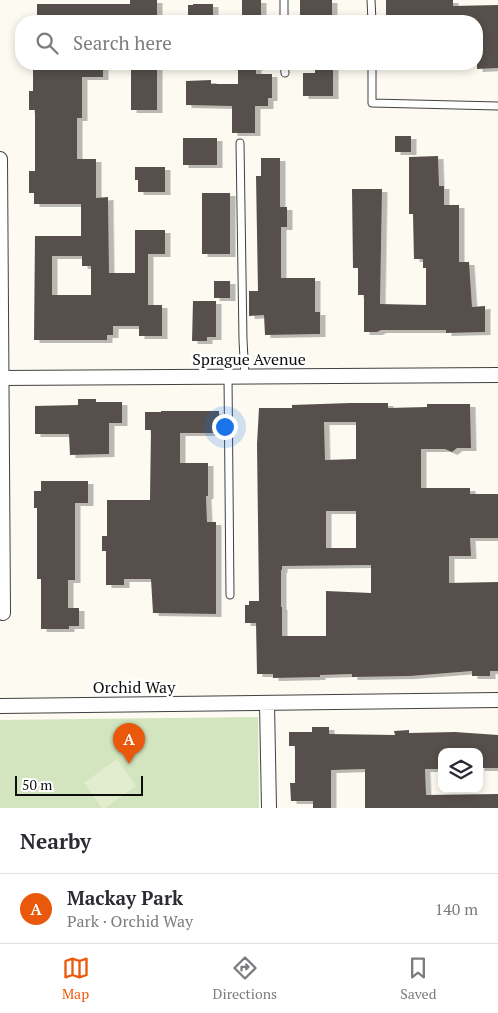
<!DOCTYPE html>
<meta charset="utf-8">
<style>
:root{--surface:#fff;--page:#f2f2f3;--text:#2b2b33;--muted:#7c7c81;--line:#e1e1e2;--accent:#ea580c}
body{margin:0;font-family:"PT Serif",serif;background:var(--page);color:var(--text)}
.controls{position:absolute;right:15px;bottom:15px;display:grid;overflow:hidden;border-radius:10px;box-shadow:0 2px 8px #0003}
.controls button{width:45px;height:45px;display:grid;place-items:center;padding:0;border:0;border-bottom:1px solid var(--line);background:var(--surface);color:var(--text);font:25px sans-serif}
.scale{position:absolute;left:15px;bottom:12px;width:128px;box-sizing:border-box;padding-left:5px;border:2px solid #0e0e0e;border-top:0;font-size:14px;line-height:18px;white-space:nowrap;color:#0e0e0e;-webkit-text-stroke:4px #fff;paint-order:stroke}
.you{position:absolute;left:224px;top:426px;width:18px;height:18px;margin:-12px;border:4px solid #fff;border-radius:50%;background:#1a73e8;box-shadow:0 0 0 8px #1a73e833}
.badge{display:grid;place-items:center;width:32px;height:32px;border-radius:50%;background:var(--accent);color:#fff;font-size:16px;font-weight:700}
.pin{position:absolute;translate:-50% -41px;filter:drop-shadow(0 1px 2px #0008)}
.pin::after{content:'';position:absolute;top:26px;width:18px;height:15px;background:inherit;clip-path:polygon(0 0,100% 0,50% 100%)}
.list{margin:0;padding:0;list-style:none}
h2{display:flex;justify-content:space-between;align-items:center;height:65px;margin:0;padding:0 20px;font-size:21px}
h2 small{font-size:16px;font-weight:400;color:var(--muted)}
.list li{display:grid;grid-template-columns:32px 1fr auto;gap:15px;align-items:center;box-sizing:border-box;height:70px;padding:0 20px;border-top:1px solid var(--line)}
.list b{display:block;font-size:19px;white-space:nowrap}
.list p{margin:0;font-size:16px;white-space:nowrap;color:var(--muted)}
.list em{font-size:16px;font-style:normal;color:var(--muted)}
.icon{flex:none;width:28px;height:28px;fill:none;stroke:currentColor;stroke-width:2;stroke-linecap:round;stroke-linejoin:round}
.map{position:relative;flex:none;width:498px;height:808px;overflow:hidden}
.search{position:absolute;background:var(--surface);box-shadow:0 2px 8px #0003;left:15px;right:15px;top:15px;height:55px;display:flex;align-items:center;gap:12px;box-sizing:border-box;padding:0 18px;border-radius:20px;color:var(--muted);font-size:19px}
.sheet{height:135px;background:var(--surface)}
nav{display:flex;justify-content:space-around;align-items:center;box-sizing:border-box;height:70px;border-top:1px solid var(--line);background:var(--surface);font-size:14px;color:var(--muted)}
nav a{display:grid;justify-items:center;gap:2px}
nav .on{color:var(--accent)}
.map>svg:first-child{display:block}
.green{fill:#d2e5be}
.pitch{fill:#e2edcf}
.building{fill:#56504c;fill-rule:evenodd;filter:url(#shadow)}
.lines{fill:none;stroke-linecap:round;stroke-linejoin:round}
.lane-casing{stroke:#414141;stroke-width:9}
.street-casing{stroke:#414141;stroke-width:16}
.lane{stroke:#fff;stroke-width:7}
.street{stroke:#fff;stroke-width:14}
.labels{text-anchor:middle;stroke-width:5;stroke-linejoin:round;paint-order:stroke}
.street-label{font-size:16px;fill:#0e0e0e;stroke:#fff}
</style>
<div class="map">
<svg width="498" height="808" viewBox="0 0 498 808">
<defs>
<filter id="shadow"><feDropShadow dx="5.5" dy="3" stdDeviation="0" flood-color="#0004"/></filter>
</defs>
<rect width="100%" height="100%" fill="#fdfbf1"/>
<!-- green -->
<path class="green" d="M258 717 259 808H0V720Z"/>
<!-- pitch -->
<path class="pitch" d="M117 759 136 786 105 808H102L84 783Z"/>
<!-- building -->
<path class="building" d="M130 0H157V21H37V4H130Z
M242 0H261V21H242Z
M300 0H332V21H300Z
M386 0H453V6L498 5V68L477 69V21H386Z
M193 4H213V21H188V5H193Z
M33 64H103V77H82V118H77V159H96V198L108 197 109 273H135V230H165V254H148V305H162V336H139V326H113V335H107V340H34L35 236H81V204H34V193H29V171H35V110H29V91H33ZM52 256H82V266H91V295H52Z
M131 64H157V110H131Z
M238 64H256V74H272V98H268V106H255V133H232V106L186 105V81L211 80V84H238Z
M315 64H333V96H303V73H315Z
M395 136H411V152H395Z
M183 138H217V165H183Z
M438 156 439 186H444V205H459V262H469L472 307 485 306V332L446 333V330H381L377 332H364V295H358V268H353L352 189H382L380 304 426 305V268H423V259H414L413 214H409V157Z
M261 158H280V207H287V227H281V278H315V312H320V334L265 335 264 315 249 316V291H258L256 176H261Z
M135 167H165V192H138V180H135Z
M202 193H230V254H202Z
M214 281H230V298H214Z
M193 301H216V337H207V341H192Z
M78 399H96V402H122V423H109V454L70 455 69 434H35V406L78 405Z
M350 403H388V408L427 407V404H470L471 448H457L452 452 445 449H421V488H470V494H498V538H470L471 556H449V583L498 582V671H490V676H472V671L410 676 352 677V674L320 675V677L273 678V674H257L256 623H245V605H249V601H259L257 444 259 408H292V405ZM324 422H356V459L325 460ZM326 511H356V548H326ZM371 565V593L326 591V636H282V607H281V570H282V566Z
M161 411H219V433H180V463H208V496H206L207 522H216V614L153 613 151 579H124V585H106V551H102V536H107V500H150L151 430H145V412H161Z
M41 481H88V503H75V580H68V608H79V626H69V629H41V579H37V508H34V491H41Z
M312 727H329V734L395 735 394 731 409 730V733L455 732 498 735V768H479V752H442V769H425L426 795 498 794V808H365V769L331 770V808H313V801H291L290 783H295V746H289V732H312Z"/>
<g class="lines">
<!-- lane casing -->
<g class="lane-casing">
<path id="lane" d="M284 0V21
M371 0 372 21
M284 64 285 73
M372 64V103L498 106
M240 143 243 340 245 377
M228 377 230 595"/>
</g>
<!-- street casing -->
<g class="street-casing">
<path id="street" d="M0 159 3 613
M0 378 498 375
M267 704 269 808
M0 706 498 700"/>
</g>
<!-- lane -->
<use href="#lane" class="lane"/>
<!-- street -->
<use href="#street" class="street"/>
</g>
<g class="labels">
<!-- street labels -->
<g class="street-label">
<text x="249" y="365">Sprague Avenue</text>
<text x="134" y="693">Orchid Way</text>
</g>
</g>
</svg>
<div class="controls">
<button><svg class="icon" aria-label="layers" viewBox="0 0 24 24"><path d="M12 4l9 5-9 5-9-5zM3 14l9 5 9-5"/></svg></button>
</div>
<div class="scale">50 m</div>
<div class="you"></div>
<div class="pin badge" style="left:129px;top:764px">A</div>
<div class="search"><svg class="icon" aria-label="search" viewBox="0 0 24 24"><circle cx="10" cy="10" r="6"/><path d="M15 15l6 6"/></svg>Search here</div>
</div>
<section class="sheet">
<h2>Nearby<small></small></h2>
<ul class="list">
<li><span class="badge">A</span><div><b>Mackay Park</b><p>Park · Orchid Way</p></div><em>140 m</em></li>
</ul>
</section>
<nav>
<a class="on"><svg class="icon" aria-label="map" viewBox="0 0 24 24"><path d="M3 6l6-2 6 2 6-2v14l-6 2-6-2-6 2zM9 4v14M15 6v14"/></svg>Map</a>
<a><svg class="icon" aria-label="directions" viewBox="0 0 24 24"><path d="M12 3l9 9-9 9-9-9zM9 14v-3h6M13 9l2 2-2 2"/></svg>Directions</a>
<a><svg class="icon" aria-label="saved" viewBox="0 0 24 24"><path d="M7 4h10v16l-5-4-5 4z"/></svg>Saved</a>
</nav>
